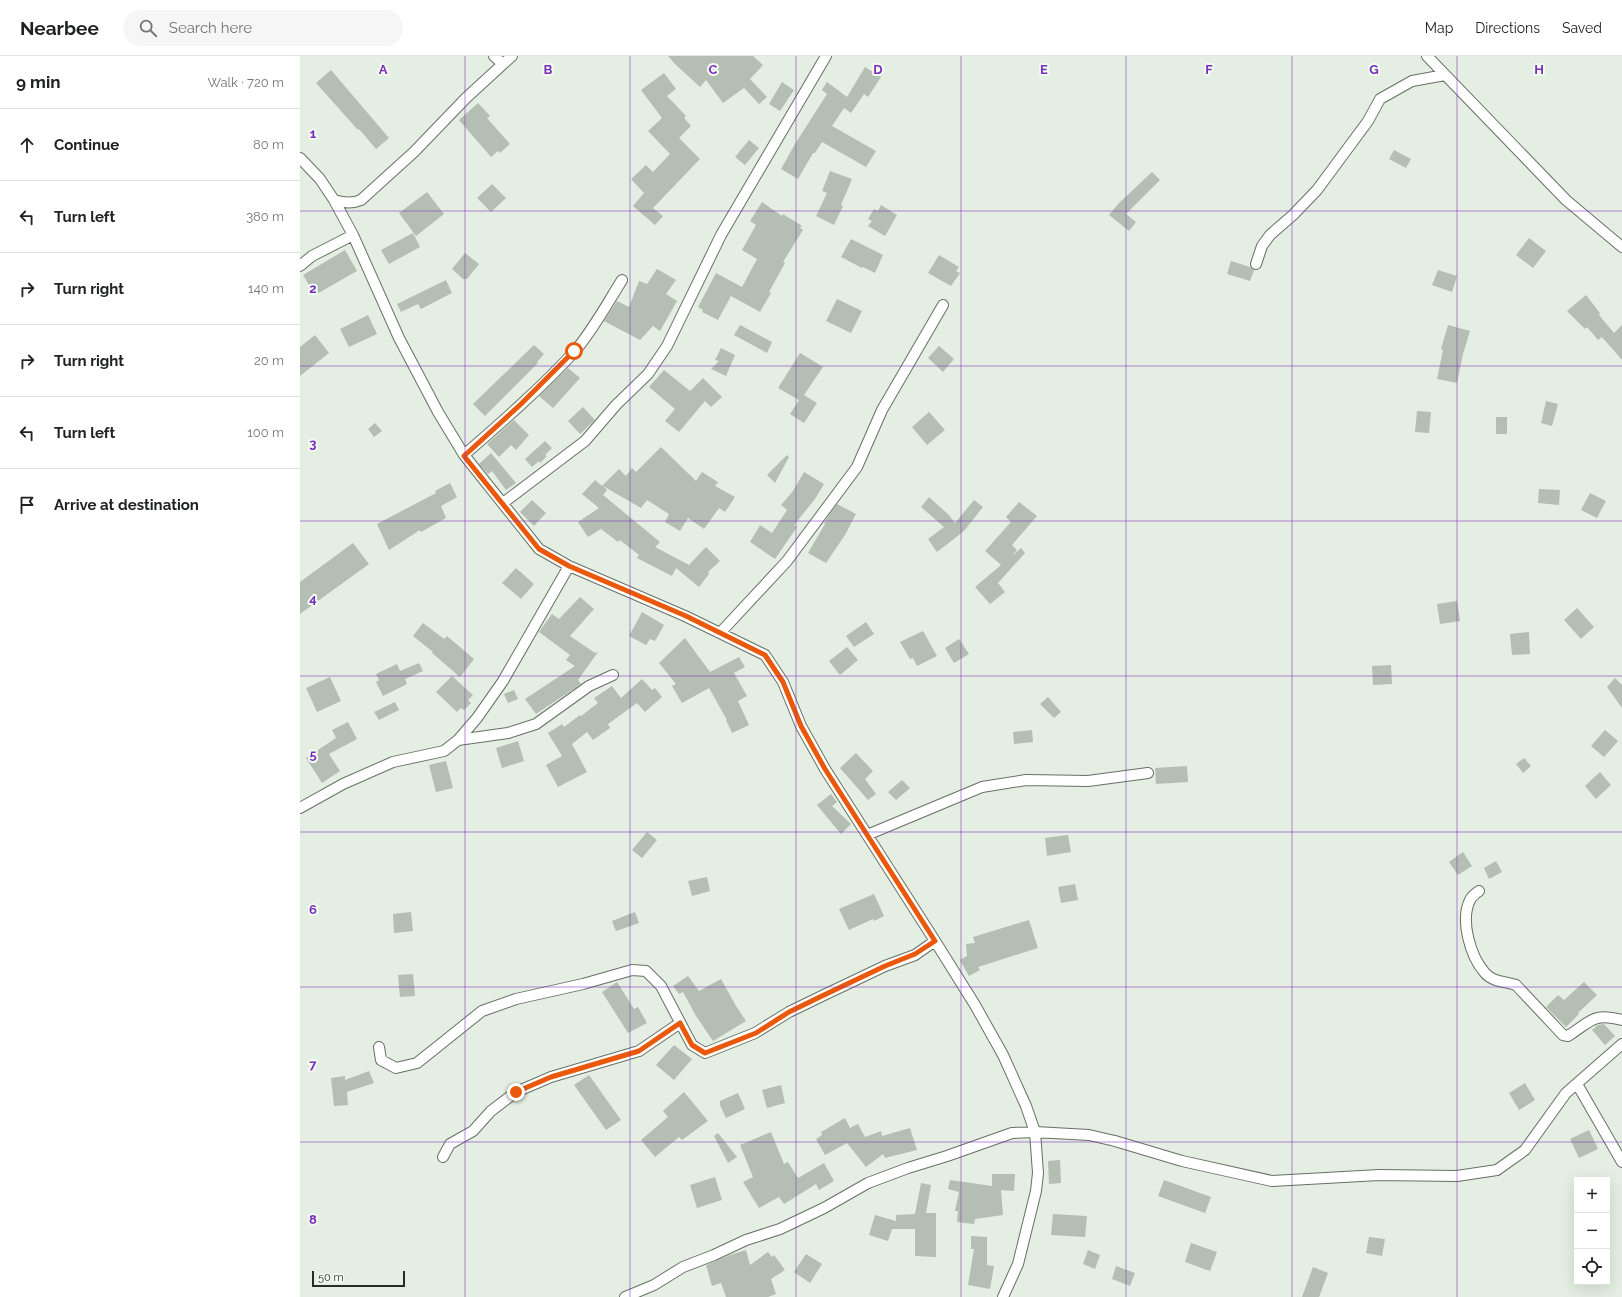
<!DOCTYPE html>
<meta charset="utf-8">
<style>
:root{--surface:#fff;--page:#f6f6f6;--text:#202124;--muted:#757577;--line:#e0e0e0}
body{margin:0;font-family:Raleway,sans-serif;background:var(--page);color:var(--text)}
.controls{position:absolute;right:12px;bottom:12px;display:grid;overflow:hidden;border-radius:0px;box-shadow:0 4px 16px #0002}
.controls button{width:36px;height:36px;display:grid;place-items:center;padding:0;border:0;border-bottom:1px solid var(--line);background:var(--surface);color:var(--text);font:20px sans-serif}
.scale{position:absolute;left:12px;bottom:10px;width:93px;box-sizing:border-box;padding-left:4px;border:2px solid #282c27;border-top:0;font-size:11px;line-height:14px;white-space:nowrap;color:#282c27;-webkit-text-stroke:3px #f1fbef;paint-order:stroke}
.stop{position:absolute;width:12px;height:12px;margin:-9px;border:3px solid #ea580c;border-radius:50%;background:#fff}
.stop.end{background:#ea580c;border-color:#fff;box-shadow:0 1px 4px #0008}
.list{margin:0;padding:0;list-style:none}
h2{display:flex;justify-content:space-between;align-items:center;height:52px;margin:0;padding:0 16px;font-size:17px}
h2 small{font-size:13px;font-weight:400;color:var(--muted)}
.list li{display:grid;grid-template-columns:26px 1fr auto;gap:12px;align-items:center;box-sizing:border-box;height:72px;padding:0 16px;border-top:1px solid var(--line)}
.list b{display:block;font-size:15px;white-space:nowrap}
.list em{font-size:13px;font-style:normal;color:var(--muted)}
.icon{flex:none;width:22px;height:22px;fill:none;stroke:currentColor;stroke-width:2;stroke-linecap:round;stroke-linejoin:round}
.map{position:relative;flex:none;width:1322px;height:1241px;overflow:hidden}
header{display:flex;align-items:center;gap:24px;box-sizing:border-box;height:56px;padding:0 20px;background:var(--surface);border-bottom:1px solid var(--line)}
header strong{font-size:19px}
nav{display:flex;gap:22px;margin-inline-start:auto;font-size:14px}
.search{width:280px;height:36px;background:var(--page);display:flex;align-items:center;gap:10px;box-sizing:border-box;padding:0 14px;border-radius:22px;color:var(--muted);font-size:15px}
main{display:flex}
aside{flex:1;background:var(--surface)}
.map>svg:first-child{display:block}
.building{fill:#b4beb2}
.lines{fill:none;stroke-linecap:round;stroke-linejoin:round}
.minor-casing{stroke:#677065;stroke-width:12}
.minor{stroke:#fff;stroke-width:10}
.route{stroke:#ea580c;stroke-width:5}
.grid{fill:none;stroke:#7b2cbf;stroke-width:1;stroke-opacity:0.55}
.grid-label{font-size:13px;text-anchor:middle;font-weight:bold;fill:#7b2cbf;stroke:#f1fbef;stroke-width:4;stroke-linejoin:round;paint-order:stroke}
</style>
<header>
<strong>Nearbee</strong>
<div class="search"><svg class="icon" aria-label="search" viewBox="0 0 24 24"><circle cx="10" cy="10" r="6"/><path d="M15 15l6 6"/></svg>Search here</div>
<nav><a>Map</a><a>Directions</a><a>Saved</a></nav>
</header>
<main>
<aside>
<h2>9 min<small>Walk · 720 m</small></h2>
<ul class="list">
<li><svg class="icon" aria-label="ahead" viewBox="0 0 24 24"><path d="M12 20V5M6 11l6-6 6 6"/></svg><div><b>Continue</b></div><em>80 m</em></li>
<li><svg class="icon" aria-label="left" viewBox="0 0 24 24"><path d="M17 20v-9H6M10 6l-5 5 5 5"/></svg><div><b>Turn left</b></div><em>380 m</em></li>
<li><svg class="icon" aria-label="right" viewBox="0 0 24 24"><path d="M7 20v-9h11M14 6l5 5-5 5"/></svg><div><b>Turn right</b></div><em>140 m</em></li>
<li><svg class="icon" aria-label="right" viewBox="0 0 24 24"><path d="M7 20v-9h11M14 6l5 5-5 5"/></svg><div><b>Turn right</b></div><em>20 m</em></li>
<li><svg class="icon" aria-label="left" viewBox="0 0 24 24"><path d="M17 20v-9H6M10 6l-5 5 5 5"/></svg><div><b>Turn left</b></div><em>100 m</em></li>
<li><svg class="icon" aria-label="arrive" viewBox="0 0 24 24"><path d="M6 21V4h12l-3 4 3 4H6"/></svg><div><b>Arrive at destination</b></div></li>
</ul>
</aside>
<div class="map">
<svg width="1322" height="1241" viewBox="0 0 1322 1241">
<rect width="100%" height="100%" fill="#e4eee2"/>
<!-- building -->
<path class="building" d="M368 0H453L463 9 450 23 467 41 459 48 444 32 423 47 406 24 400 31 375 8Z
M565 11 581 21 568 41 564 38 551 57 544 52 532 70 576 95 566 111 522 86 515 97H513L498 123 481 113 495 88 527 38 522 34 527 26 547 41Z
M31 14 89 82 76 93 59 73 58 74 16 27Z
M364 17 376 33 367 40 386 60 384 62 391 70 379 82 400 103 353 152 363 160 355 169 333 150 344 137 331 123 346 109 353 116 370 98 348 75 362 62 341 34Z
M482 26 494 34 480 55 469 48Z
M178 47 190 60 187 62 210 88 200 97 198 95 191 101 159 64Z
M449 84 459 92 445 109 435 101Z
M1094 94 1111 103 1106 112 1089 103Z
M530 115 552 123 541 149 543 150 534 169 516 160 527 137 522 135Z
M852 116 860 124 826 158 836 166 829 175 809 159 818 148Z
M192 128 206 142 191 156 177 142Z
M127 136 144 158 116 180 99 157Z
M462 146 482 160 483 158 502 170 500 172 503 174 483 206 485 207 469 236 471 237 460 256 431 240 418 264 402 256 403 254 398 251 416 217 442 231 457 203 442 194 456 169 450 165Z
M581 149 597 159 585 180 568 170 572 165 568 163 574 153 578 155Z
M113 177 120 191 89 208 81 194Z
M1229 182 1246 195 1233 212 1216 199Z
M551 183 583 199 575 217 563 211 562 212 541 201Z
M45 194 57 215 15 239 3 219Z
M165 197 179 208 167 223H163L152 213Z
M639 199 659 211 656 215 660 217 651 230 628 217Z
M931 205 950 211 954 214 950 225 927 218Z
M357 213 376 224 366 238 377 245 360 275 353 270 340 284 304 265 317 245 329 251 339 225 347 228Z
M1138 214 1157 220 1152 236 1132 229Z
M146 224 152 237 121 253 118 248 101 256 97 248Z
M1286 239 1300 257 1299 259 1314 277 1322 269V304L1302 281 1298 284 1287 271 1285 273 1267 255Z
M537 243 562 255 551 277 526 265Z
M68 259 77 278 49 291 40 273Z
M440 269 472 286 467 297 434 279Z
M1148 269 1170 275 1163 298 1157 327 1137 323 1143 294 1141 293Z
M15 279 29 297 0 320V291Z
M234 289 244 298 237 306 238 307 185 360 173 348Z
M639 290 654 303 643 316 628 302Z
M421 292 435 299 426 320 411 313 419 305 415 304Z
M500 297 523 311 504 339 517 347 504 367 490 358 499 344 478 332Z
M268 312 280 322 253 352 239 340Z
M364 314 390 335 403 322 422 341 411 351 405 345 379 376 365 365 375 353 349 331Z
M1246 345 1258 348 1252 370 1241 367Z
M283 351 295 364 280 378 268 365Z
M1117 355 1131 356 1129 377 1115 376Z
M629 356 645 374 627 389 612 371Z
M1196 361H1207V378H1196Z
M214 364 229 379 216 394 211 389 199 401 187 388Z
M75 367 82 375 74 381 68 373Z
M245 385 252 392 245 399 247 400 240 407 239 405 232 411 225 403Z
M361 391 396 425 402 416 418 426 415 430 435 441 425 456 419 452 404 473 388 462 380 475 365 466 369 458 347 444 341 452 303 430 307 434 303 439 360 486 355 491 389 509 406 491 420 505 408 516 409 518 399 531 376 512 372 520 337 502 339 499 320 484 318 486 301 473 288 481 278 466 299 452 282 438 295 424 302 430 319 413 326 420 332 412 336 416Z
M191 397 216 427 206 434 192 415 188 418 179 408Z
M487 399 489 401 475 427 467 419Z
M504 416 524 428 515 443 494 469 497 471 475 503 450 486 460 469 472 477 487 454 481 449 493 435Z
M150 427 157 441 141 450 146 462 121 476 120 474 89 494 77 468 136 437 135 435Z
M1239 433 1260 434 1259 449 1238 447Z
M1290 437 1306 445 1297 462 1281 454Z
M629 441 649 459 655 467 674 444 683 451 664 475 637 496 628 483 644 471 621 451Z
M232 444 246 457 234 470 220 456Z
M719 446 737 460 712 489 717 494 712 500 721 492 725 497 698 527 705 536 690 548 675 531 701 509 685 495 711 466 706 461Z
M537 448 556 458 545 479 526 507 508 497 525 468H524L527 462Z
M53 487 69 508 0 558V526Z
M216 512 234 528 221 543 202 527Z
M280 541 294 553 270 580 295 597 298 596 278 624 281 628 236 658 225 643 275 610 266 604 270 599 239 576 252 558 259 563Z
M1157 545 1160 565 1140 568 1137 548Z
M1277 552 1294 571 1281 583 1264 564Z
M342 556 364 569 355 585 350 583 346 589 329 580Z
M566 566 574 578 554 591 546 580Z
M123 567 144 583 147 580 174 603 160 621 132 597 133 596 113 580Z
M623 575 637 600 617 610 613 602 610 603 600 586Z
M1229 576 1230 598 1212 599 1210 578Z
M385 582 410 616 439 601 445 611 434 617 447 640 438 645 449 669 432 677 426 664H427L409 632 382 647 372 630 376 628 359 607Z
M659 583 669 598 654 607 645 592Z
M547 591 558 604 540 619 529 605Z
M119 607 123 615 105 623 107 628 83 640 76 626 79 624 76 618 97 608 100 615Z
M1091 609 1092 628 1073 629 1072 610Z
M152 620 173 639 168 644 171 647 164 654 161 652 157 656 136 636Z
M30 621 41 645 17 656 6 632Z
M1315 622 1322 629V652L1307 631Z
M342 623 352 634 355 632 362 641 345 656 337 647 308 668 310 672 293 684 287 676 272 688 287 716 258 731 246 709 262 700 248 677 262 668 264 671 280 659 281 660 298 647 294 642 312 630 321 642Z
M214 634 218 643 208 647 204 638Z
M748 641 761 656 754 662 740 648Z
M95 646 99 654 79 664 74 656Z
M48 666 57 683 29 698 40 715 22 727 6 702 36 682 32 674Z
M732 674 733 686 714 688 713 676Z
M1305 674 1318 685 1304 701 1291 690Z
M218 685 224 705 202 712 196 692Z
M556 697 573 715 565 723 576 738 568 744 540 712Z
M1224 702 1231 710 1223 717 1216 708Z
M146 705 153 732 136 736 129 709Z
M887 710 888 726 856 728 855 712Z
M1300 716 1311 729 1296 743 1285 730Z
M602 724 610 732 596 744 588 736Z
M531 738 537 746 532 750 551 768 541 778 517 749Z
M347 776 357 784 342 802 332 794Z
M768 779 771 796 747 800 745 782Z
M1163 796 1172 810 1158 819 1149 806Z
M1196 805 1202 816 1189 823 1184 812Z
M407 821 410 835 392 840 388 825Z
M775 828 778 844 761 847 758 831Z
M574 838 584 860 574 865 573 863 549 874 539 853Z
M111 856 113 875 94 877 93 858Z
M335 856 339 867 316 875 312 865Z
M729 864 738 892 678 911 680 914 669 920 660 904 667 900 666 888 675 887 673 881Z
M113 918 115 940 100 941 98 919Z
M388 920 399 935 421 923 436 950 446 965 413 985 396 960 383 936 379 938 373 930Z
M317 926 334 953 338 951 347 967 328 977 302 936Z
M1284 926 1297 939 1278 957 1279 958 1266 971 1246 951 1258 939 1264 944Z
M1304 968 1315 980 1305 989 1292 974 1298 969Z
M374 989 392 1003 374 1024 356 1009Z
M69 1015 74 1027 47 1036 48 1049 34 1050 31 1022 45 1020V1024Z
M289 1019 321 1064 306 1074 274 1029Z
M1225 1027 1235 1044 1219 1054 1209 1037Z
M481 1029 485 1047 467 1052 462 1034Z
M384 1036 408 1065 382 1084 379 1081 355 1101 341 1084 368 1061 363 1055Z
M438 1037 445 1053 426 1062 420 1049V1045Z
M545 1062 550 1072 558 1068 565 1081 581 1075 582 1080 610 1072 617 1094 585 1102 583 1098 566 1111 547 1087 525 1099 516 1083 522 1079 521 1076Z
M1289 1074 1298 1093 1279 1102 1270 1083Z
M471 1076 484 1108 488 1106 498 1122 524 1107 534 1125 519 1134 516 1128 484 1148 479 1141 459 1152 443 1126 453 1121 440 1089Z
M418 1077 437 1101 428 1107 414 1080Z
M760 1104 761 1127 749 1128 748 1105Z
M692 1118H715L714 1135 701 1134 703 1159 675 1163 674 1168 657 1166 658 1155H655L659 1136 648 1133 650 1124 692 1130Z
M415 1121 422 1144 397 1152 390 1129Z
M864 1124 911 1141 905 1157 858 1140Z
M621 1127 631 1129 626 1157H636V1201L615 1200V1173H592L588 1185 569 1179 575 1159 596 1165V1159L615 1158Z
M753 1158 787 1160 785 1181 751 1179Z
M671 1180 687 1181V1209L694 1210 690 1233 668 1229 674 1193H671Z
M1069 1181 1085 1183 1082 1200 1066 1197Z
M891 1187 917 1196 910 1215 885 1206Z
M446 1194 450 1209 468 1196 472 1201 474 1199 485 1214 471 1223 476 1238 468 1241H426L421 1227 412 1230 406 1209 430 1199Z
M788 1194 800 1199 795 1213 783 1208Z
M506 1198 522 1208 510 1227 494 1216Z
M816 1210 835 1217 830 1230 812 1223Z
M1013 1211 1028 1217 1019 1241H1002Z"/>
<g class="lines">
<!-- minor casing -->
<g class="minor-casing">
<path id="minor" d="M1127 0 1266 144 1322 191
M203 8 212 0
M0 102 20 123 34 144 53 179 99 282 138 356 164 399 239 493 269 510 385 560 465 599 483 626 501 670 525 713 635 885 675 949 703 999 726 1050 735 1076 738 1117 736 1135 718 1208 703 1241
M34 144C44 147 52 148 61 144L114 96 166 42 203 8 194 0
M956 208 962 190 970 179 993 159 1017 134 1068 65 1080 43 1112 25 1145 19
M0 210 12 200 53 179
M164 399C202 366 241 332 275 295 293 274 307 248 322 224
M203 447 285 385 316 349 348 318 367 290 421 179 526 0
M420 577 487 505 557 411 582 354 643 249
M158 684 208 677 236 668 289 630 313 619
M0 752 43 728 93 706 144 695 158 684 177 662 203 625 269 510
M567 779 682 731 726 724 788 725 848 717
M1179 835C1176 837 1172 840 1170 844 1160 864 1170 900 1185 917 1194 927 1205 925 1216 929L1263 979 1268 980C1290 966 1293 956 1322 964
M79 991 81 1004 96 1012 117 1007 182 955 216 943 283 928 332 914 346 915 361 930 392 989 405 997 455 977 489 956 524 939 585 910 615 899 635 885
M1277 1028 1322 1106
M143 1101 150 1088 173 1075 191 1055 216 1036 251 1021 339 995 380 967
M325 1241 354 1229 383 1211 414 1199 446 1184 480 1173 524 1152 568 1127 608 1112 647 1100 712 1077 735 1076 789 1079 815 1085 882 1105 972 1125 1079 1119 1157 1120 1197 1114 1225 1094 1266 1037 1322 988"/>
</g>
<!-- minor -->
<use href="#minor" class="minor"/>
</g>
<g class="lines">
<!-- route -->
<path class="route" d="M216 1036 251 1021 339 995 380 967 392 989 405 997 456 977 489 956 524 939 585 910 615 898 635 885 525 713 501 670 483 626 465 599 386 560 269 510 239 493 164 400 221 348 274 295"/>
</g>
<!-- grid -->
<path class="grid" d="M165 0V1241M330 0V1241M496 0V1241M661 0V1241M826 0V1241M992 0V1241M1157 0V1241M0 155H1322M0 310H1322M0 465H1322M0 620H1322M0 776H1322M0 931H1322M0 1086H1322"/>
<g class="grid-label">
<text x="83" y="18">A</text>
<text x="248" y="18">B</text>
<text x="413" y="18">C</text>
<text x="578" y="18">D</text>
<text x="744" y="18">E</text>
<text x="909" y="18">F</text>
<text x="1074" y="18">G</text>
<text x="1239" y="18">H</text>
<text x="13" y="82">1</text>
<text x="13" y="237">2</text>
<text x="13" y="392">3</text>
<text x="13" y="547">4</text>
<text x="13" y="703">5</text>
<text x="13" y="858">6</text>
<text x="13" y="1013">7</text>
<text x="13" y="1168">8</text>
</g>
</svg>
<div class="controls">
<button>+</button>
<button>−</button>
<button><svg class="icon" aria-label="locate" viewBox="0 0 24 24"><circle cx="12" cy="12" r="6"/><path d="M12 2v4M12 18v4M2 12h4M18 12h4"/></svg></button>
</div>
<div class="scale">50 m</div>
<div class="stop" style="left:274px;top:295px"></div>
<div class="stop end" style="left:216px;top:1036px"></div>
</div>
</main>
